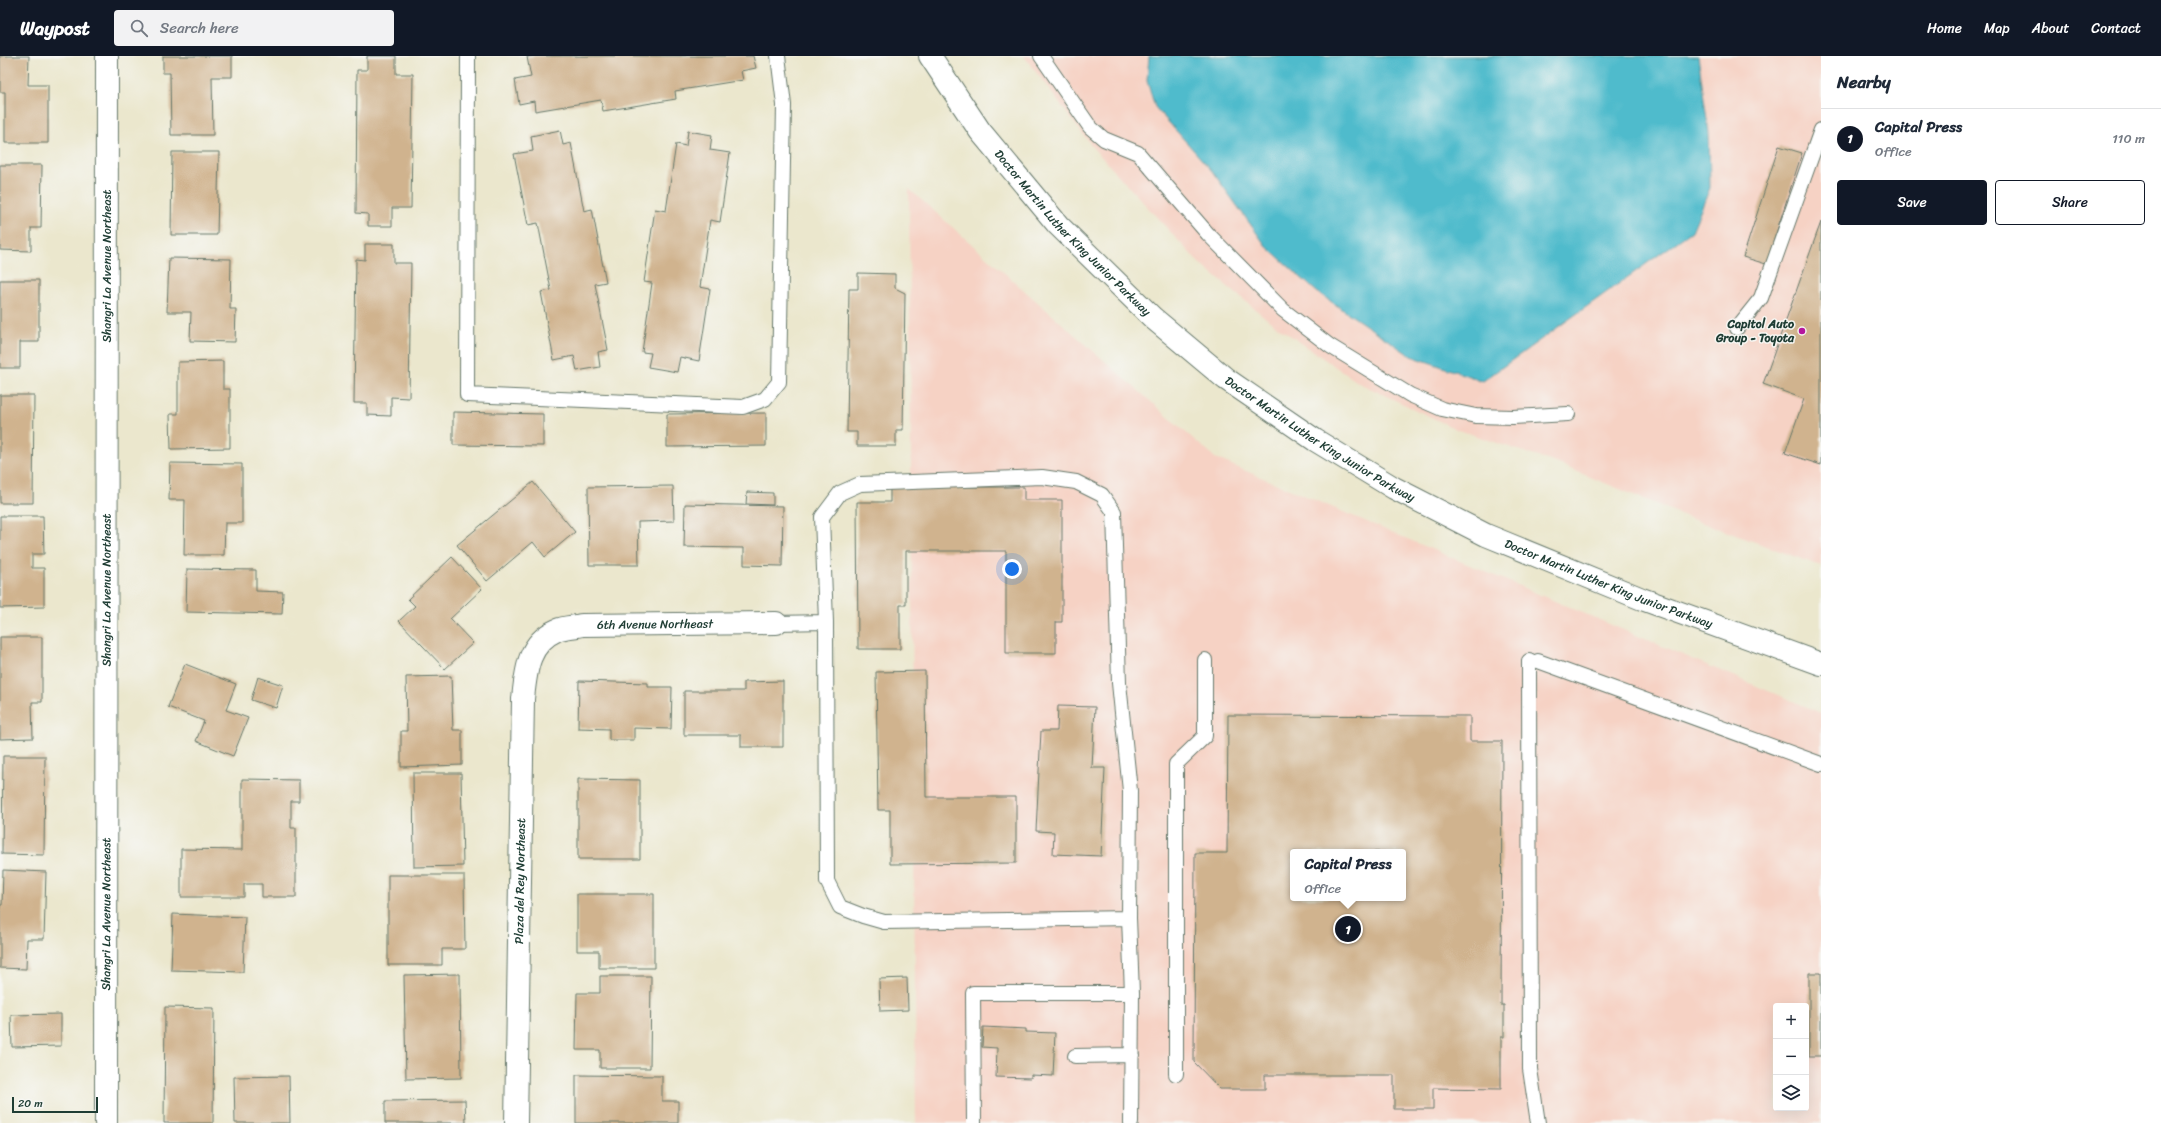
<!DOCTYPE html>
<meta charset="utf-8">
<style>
:root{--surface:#fff;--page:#f2f2f3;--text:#1f2937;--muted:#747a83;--line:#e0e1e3;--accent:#111827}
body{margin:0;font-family:Sriracha,sans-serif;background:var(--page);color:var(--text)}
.controls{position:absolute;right:12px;bottom:12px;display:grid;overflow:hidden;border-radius:4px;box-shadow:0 4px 16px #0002}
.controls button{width:36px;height:36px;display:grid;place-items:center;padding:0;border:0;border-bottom:1px solid var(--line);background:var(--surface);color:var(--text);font:20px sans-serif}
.scale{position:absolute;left:12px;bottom:10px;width:86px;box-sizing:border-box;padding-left:4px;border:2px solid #1f3d34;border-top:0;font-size:11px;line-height:14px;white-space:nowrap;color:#1f3d34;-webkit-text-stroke:3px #f6f6f2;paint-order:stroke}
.you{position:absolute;left:1012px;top:513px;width:14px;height:14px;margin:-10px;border:3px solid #fff;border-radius:50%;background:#1a73e8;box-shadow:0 0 0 6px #1a73e833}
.badge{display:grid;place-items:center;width:26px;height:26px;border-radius:50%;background:var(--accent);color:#fff;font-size:13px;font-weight:700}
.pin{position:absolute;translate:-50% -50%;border:2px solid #fff;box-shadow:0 1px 4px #0006}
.popup{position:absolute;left:1290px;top:793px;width:116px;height:52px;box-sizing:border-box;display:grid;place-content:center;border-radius:4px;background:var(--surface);filter:drop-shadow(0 1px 3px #0005);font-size:13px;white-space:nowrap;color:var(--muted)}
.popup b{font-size:15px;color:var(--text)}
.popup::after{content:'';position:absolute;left:50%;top:100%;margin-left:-8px;border:8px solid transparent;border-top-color:var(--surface)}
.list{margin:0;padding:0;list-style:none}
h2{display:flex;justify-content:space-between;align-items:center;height:52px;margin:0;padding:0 16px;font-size:17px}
h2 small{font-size:13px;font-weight:400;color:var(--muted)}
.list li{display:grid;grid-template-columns:26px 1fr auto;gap:12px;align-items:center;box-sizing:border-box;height:60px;padding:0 16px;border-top:1px solid var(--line)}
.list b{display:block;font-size:15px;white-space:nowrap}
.list p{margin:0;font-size:13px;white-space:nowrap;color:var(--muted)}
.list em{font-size:13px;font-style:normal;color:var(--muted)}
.actions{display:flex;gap:8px;padding:12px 16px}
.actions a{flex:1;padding:9px 0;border:1px solid var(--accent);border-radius:4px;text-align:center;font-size:14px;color:var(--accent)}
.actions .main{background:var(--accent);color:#fff}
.icon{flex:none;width:22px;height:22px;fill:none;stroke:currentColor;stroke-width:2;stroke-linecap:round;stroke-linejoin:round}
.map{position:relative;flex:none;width:1821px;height:1067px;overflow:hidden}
header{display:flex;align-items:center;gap:24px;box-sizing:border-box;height:56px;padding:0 20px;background:var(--accent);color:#fff}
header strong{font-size:19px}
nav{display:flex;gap:22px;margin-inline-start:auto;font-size:14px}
.search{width:280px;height:36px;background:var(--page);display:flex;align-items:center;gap:10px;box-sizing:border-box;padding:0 14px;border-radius:4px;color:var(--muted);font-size:15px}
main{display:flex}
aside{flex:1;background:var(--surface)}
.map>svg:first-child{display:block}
.built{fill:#f6d2c4;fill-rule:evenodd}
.water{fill:#50bbcc;stroke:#387c80}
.building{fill:#d0b38e;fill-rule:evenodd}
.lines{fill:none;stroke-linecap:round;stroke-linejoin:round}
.service-casing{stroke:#66786a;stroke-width:16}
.minor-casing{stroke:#66786a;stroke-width:24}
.trunk-casing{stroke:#66786a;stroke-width:24}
.service{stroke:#fff;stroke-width:14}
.minor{stroke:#fff;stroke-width:22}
.trunk{stroke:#fff;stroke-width:22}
.poi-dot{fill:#b5179e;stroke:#f6f6f2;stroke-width:1.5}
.labels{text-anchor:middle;stroke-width:3;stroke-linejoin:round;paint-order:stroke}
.street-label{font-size:12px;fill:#1f3d34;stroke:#f6f6f2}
.poi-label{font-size:12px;font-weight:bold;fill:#1f3d34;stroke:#f6f6f2;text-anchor:end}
</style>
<header>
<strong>Waypost</strong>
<div class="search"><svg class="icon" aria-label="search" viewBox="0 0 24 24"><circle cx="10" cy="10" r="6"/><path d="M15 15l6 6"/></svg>Search here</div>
<nav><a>Home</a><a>Map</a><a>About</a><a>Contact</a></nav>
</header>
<main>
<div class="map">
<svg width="1821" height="1067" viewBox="0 0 1821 1067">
<rect width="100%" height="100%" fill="#f6f6f2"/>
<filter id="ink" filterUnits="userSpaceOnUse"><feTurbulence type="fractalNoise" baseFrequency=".025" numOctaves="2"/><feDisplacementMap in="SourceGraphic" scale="8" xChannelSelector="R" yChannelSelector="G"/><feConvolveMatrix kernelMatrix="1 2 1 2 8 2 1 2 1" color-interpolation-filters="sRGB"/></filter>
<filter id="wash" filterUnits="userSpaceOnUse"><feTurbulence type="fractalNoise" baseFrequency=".012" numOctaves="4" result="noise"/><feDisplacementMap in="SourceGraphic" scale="16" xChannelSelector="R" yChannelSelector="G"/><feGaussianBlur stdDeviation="0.9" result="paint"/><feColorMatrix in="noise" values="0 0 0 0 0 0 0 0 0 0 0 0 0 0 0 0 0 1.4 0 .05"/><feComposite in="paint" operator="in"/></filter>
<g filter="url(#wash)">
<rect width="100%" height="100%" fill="#ebe7cd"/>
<!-- built -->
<path class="built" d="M1024 0H1821V510L1697 465 1556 407 1456 373 1359 327 1272 267 1199 207 1094 93Z
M909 133 1215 402 1821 657V1067H916ZM1293 796H1403V842H1293ZM1776 950H1806V1052H1776Z"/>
<!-- water -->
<path class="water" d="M1149 0H1698L1709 77 1710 132 1692 175 1483 325 1411 300 1317 236 1266 190 1212 115 1155 51 1147 25Z"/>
<g id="blocks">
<!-- building -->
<path class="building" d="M0 0H29L28 29H48V87H5V36H0Z
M163 0H232V21H212L213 79H171L170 17H163Z
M367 0H396V18H413L411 152H392V170H368V158L356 157 357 14H367Z
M534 0H753L756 12 741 15 743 24 675 35 676 43 603 55 601 44 535 55 534 45 519 48 515 24 531 21 527 1Z
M560 74 563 89 571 87 584 155 592 153 606 226 595 228 608 294 598 296 600 311 577 315 574 300 554 304 541 236 551 234 538 167 528 169 514 98 533 95 531 80Z
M688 75 712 79 710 94 730 97 720 166 710 164 700 231 710 233 699 305 680 301 677 316 648 311 651 297 642 296 652 227 644 226 655 153 666 155 676 88 686 90Z
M1779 90 1802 97 1766 208 1743 201Z
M172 96H219L217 179H171Z
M0 109H42L41 172H31V195L0 194Z
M1821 166V409L1785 397 1804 343 1763 328Z
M365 188H394V207H411L409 342 391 341V360L367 359V347H354L356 203 365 204Z
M169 202 231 203 230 253H236L235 286 190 285 191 256H167Z
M858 217 895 218V232L905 237 903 374H896V390H857V376H847L849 233H858Z
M0 224H39V286H20V312H0Z
M223 305V333H230V392L171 393 170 358H178V306Z
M0 339H34L33 447H0Z
M453 356 543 358V390L453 389Z
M766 357V390L667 391V358Z
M170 407 242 408V467H225L224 499H184L185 444H169Z
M533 426 575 476 545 501 533 486 487 525 457 489Z
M673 430 674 465 638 466 639 509H589L588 431Z
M890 431H1024V444H1062V566H1056V597H1006V495H906V549H900V593H858L857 446H890Z
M747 436 773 437V449L746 448Z
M685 448 783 450 782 510 744 509V492L684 491Z
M0 460H43L44 498H32V512H44V551L0 552Z
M452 501 482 533 450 563 473 587 445 613 399 565 415 550 408 543Z
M187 513 256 514V535L283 536 282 558 186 556Z
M0 581H42V646H32L33 682 0 683Z
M185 608 236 628 226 654 248 662 233 700 196 685 204 665 168 651Z
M925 615 926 741H1016V807L890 808V754H878L876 616Z
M451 620 453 674H462V709L401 711V675H407L406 621Z
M258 621 283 629 276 652 251 644Z
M579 625 648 627V631H672L671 673 634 672V684H609V673L578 672Z
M783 625V691H741V679H684V635H744V626Z
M1058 650 1095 651 1092 712H1105L1101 800 1053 798 1054 776 1036 775 1041 675H1057Z
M1228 659 1470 660V685H1502L1501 949H1504V981H1501V1033L1433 1032V1053H1394V1019H1265V1033H1220L1194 1006 1195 797H1227ZM1293 796H1403V842H1293Z
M3 700H45L44 799 2 798Z
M413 717H461L463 810 414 811Z
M242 723 299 724V745H291V772H296V841H262V828H244V841H181V793L242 794Z
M578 723 640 724V803H578Z
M3 814 46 816 44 883H27L26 913 0 912V849H2Z
M388 819H464L465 893H442V909H388Z
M577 838H654V912H599V895H577Z
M173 858 245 861 243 916 171 914Z
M1809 917H1821V1000H1809Z
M460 918 461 1022 406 1023 404 919Z
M600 920H651L650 1012H600V994H576L577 937H600Z
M907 922 908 954 880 955 879 923Z
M165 951 214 952 213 1067H164Z
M61 958V990L12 991 11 959Z
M983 971 1026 973V976L1055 977 1053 1020 1031 1019V1022L996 1021 997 992 982 991Z
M576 1019 662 1020V1045H678V1067H576Z
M289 1020 290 1067H235L234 1021Z
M465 1044 466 1067H385V1045Z"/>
</g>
</g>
<g filter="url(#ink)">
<use href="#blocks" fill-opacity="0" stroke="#66786a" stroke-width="1"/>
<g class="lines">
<!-- service casing -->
<g class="service-casing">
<path id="service" d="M468 0 467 339 743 351 765 343 779 326 784 49 778 0
M1041 0 1090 71 1104 83 1138 97 1208 178 1283 254 1330 290 1410 339 1442 353 1476 360 1513 361 1568 358
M1737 272 1761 242 1821 74
M776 567 826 566 827 825 840 851 863 860 884 866 1129 862 1130 735 1119 627 1114 456 1102 439 1076 426 1042 421 860 428 840 437 822 461 826 566
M1529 605 1530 1013 1538 1067
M1538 605 1821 708
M1129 862 1132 937 1131 1067
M1075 1000 1132 999
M1176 1018V708L1205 680V604
M974 1067 973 937H1132"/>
</g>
<!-- minor casing -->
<g class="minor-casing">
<g id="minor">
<path id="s1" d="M106 1067 107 0"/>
<path id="s2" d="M516 1067 523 643C526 614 528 587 557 574 564 571 574 571 582 569L776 567"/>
</g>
</g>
<!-- trunk casing -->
<g class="trunk-casing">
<g id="trunk">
<path id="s3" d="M930 0 980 75 1058 169 1153 262 1226 323 1315 384 1394 432 1486 479 1642 543 1821 608"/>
</g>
</g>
<!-- service -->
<use href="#service" class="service"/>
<!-- minor -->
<use href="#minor" class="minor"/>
<!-- trunk -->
<use href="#trunk" class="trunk"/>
</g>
</g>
<!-- markers -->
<circle class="poi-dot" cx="1802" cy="275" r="4"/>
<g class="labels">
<!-- street labels -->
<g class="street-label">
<text dy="4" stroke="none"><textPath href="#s3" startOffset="228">Doctor Martin Luther King Junior Parkway</textPath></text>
<text dy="4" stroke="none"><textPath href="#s1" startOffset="857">Shangri La Avenue Northeast</textPath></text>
<text dy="4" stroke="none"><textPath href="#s3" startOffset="552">Doctor Martin Luther King Junior Parkway</textPath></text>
<text dy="4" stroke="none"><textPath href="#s3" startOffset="876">Doctor Martin Luther King Junior Parkway</textPath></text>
<text dy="4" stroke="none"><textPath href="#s1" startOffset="533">Shangri La Avenue Northeast</textPath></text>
<text dy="4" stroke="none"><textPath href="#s2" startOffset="604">6th Avenue Northeast</textPath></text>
<text dy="4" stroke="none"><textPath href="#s2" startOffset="242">Plaza del Rey Northeast</textPath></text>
<text dy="4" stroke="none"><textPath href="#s1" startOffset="209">Shangri La Avenue Northeast</textPath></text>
</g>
<!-- poi labels -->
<g class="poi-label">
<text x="1794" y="272">Capitol Auto<tspan x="1794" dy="14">Group - Toyota</tspan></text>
</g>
</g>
</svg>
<div class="controls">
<button>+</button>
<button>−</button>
<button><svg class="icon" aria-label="layers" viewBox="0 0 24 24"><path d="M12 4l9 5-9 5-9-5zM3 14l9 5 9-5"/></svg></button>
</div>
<div class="scale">20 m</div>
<div class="you"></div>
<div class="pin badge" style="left:1348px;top:873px">1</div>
<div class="popup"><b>Capital Press</b>Office</div>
</div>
<aside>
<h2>Nearby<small></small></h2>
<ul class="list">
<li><span class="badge">1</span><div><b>Capital Press</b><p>Office</p></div><em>110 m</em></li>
</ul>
<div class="actions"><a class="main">Save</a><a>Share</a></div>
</aside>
</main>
